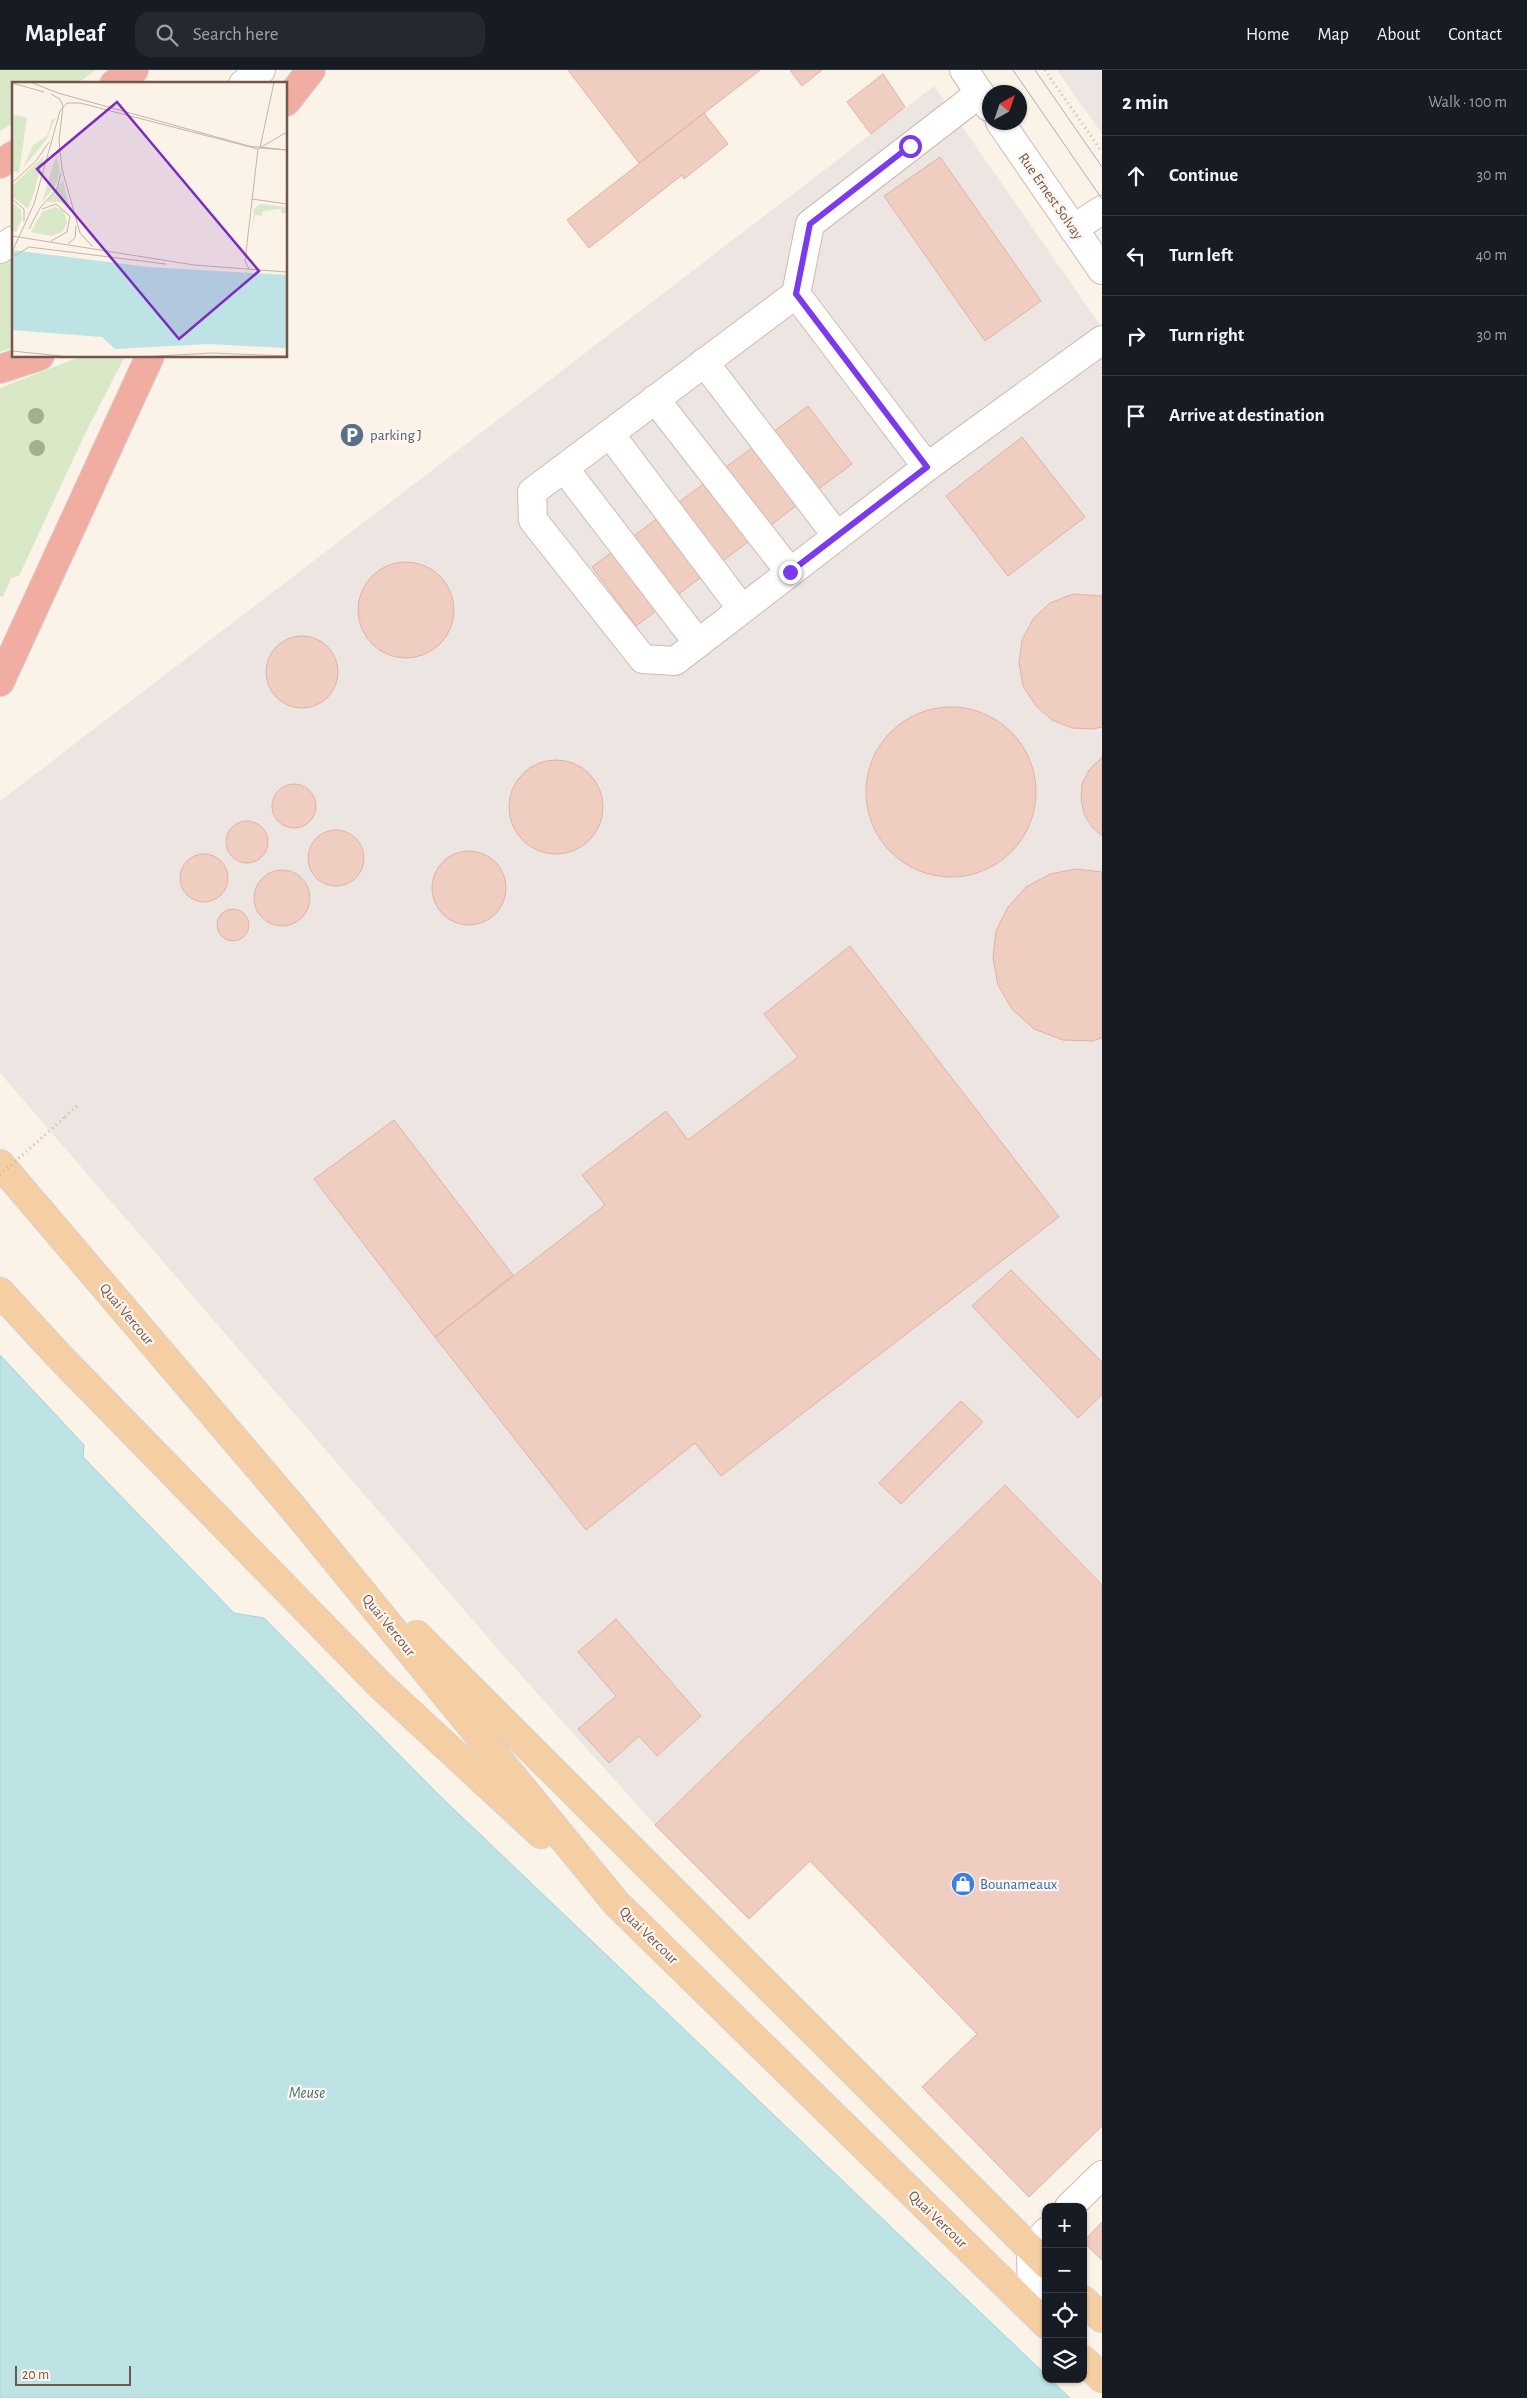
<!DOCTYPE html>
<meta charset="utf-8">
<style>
:root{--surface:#171b24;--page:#242831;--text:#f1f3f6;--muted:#9ea1a6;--line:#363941}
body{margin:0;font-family:"Alegreya Sans",sans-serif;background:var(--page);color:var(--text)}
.controls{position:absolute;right:15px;bottom:15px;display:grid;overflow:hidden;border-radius:10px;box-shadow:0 1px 4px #0004}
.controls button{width:45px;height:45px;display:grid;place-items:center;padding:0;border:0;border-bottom:1px solid var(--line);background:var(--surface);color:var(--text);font:25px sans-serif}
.compass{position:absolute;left:982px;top:15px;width:45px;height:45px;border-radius:50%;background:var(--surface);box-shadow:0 1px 4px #0004;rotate:40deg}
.scale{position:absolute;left:15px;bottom:12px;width:116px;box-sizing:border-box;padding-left:5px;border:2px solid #74564d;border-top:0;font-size:14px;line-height:18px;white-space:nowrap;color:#74564d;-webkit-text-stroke:4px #fef6ee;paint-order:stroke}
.stop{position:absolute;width:15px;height:15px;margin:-11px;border:4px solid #7c3aed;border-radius:50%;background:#fff}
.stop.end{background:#7c3aed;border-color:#fff;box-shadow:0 1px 5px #0008}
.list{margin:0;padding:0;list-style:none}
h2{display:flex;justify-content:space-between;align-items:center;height:65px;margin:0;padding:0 20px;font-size:21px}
h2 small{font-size:16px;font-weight:400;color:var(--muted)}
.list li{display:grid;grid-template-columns:32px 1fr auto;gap:15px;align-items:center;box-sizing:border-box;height:80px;padding:0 20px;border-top:1px solid var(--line)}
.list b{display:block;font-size:19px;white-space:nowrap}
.list em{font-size:16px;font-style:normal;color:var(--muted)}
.icon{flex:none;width:28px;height:28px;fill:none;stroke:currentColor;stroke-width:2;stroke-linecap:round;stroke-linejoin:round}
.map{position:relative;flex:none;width:1102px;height:2328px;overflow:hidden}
header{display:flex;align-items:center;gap:30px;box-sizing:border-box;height:70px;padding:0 25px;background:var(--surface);border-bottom:1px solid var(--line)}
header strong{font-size:24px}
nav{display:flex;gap:28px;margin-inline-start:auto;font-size:18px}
.search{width:350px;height:45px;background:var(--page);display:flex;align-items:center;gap:12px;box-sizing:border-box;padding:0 18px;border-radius:15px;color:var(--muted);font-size:19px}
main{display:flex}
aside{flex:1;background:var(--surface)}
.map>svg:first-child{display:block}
.industrial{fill:#ece5e1}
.green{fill:#d9e9c7}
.water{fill:#bde3e4;stroke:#a4d4d6}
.building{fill:#efcec1;stroke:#e1b2a2}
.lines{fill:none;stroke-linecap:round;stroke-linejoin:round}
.minor-casing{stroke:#cfbbb1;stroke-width:30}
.major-casing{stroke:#d8d0cd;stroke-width:30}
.highway-casing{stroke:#d8d0cd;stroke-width:30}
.path{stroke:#d5b1a4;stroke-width:3;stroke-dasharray:1 4;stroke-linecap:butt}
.minor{stroke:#fff;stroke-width:28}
.major{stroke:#f6cea4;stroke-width:28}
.highway{stroke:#f2ada2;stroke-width:28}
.tram{stroke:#b3a6c5;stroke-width:1}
.path-bridge{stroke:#d5b1a4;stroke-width:3;stroke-dasharray:1 4;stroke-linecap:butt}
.tree{fill:#a4af8e}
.route{stroke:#7c3aed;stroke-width:6}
.labels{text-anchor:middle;stroke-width:4.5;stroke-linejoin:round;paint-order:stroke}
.street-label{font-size:15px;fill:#74564d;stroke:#fef6ee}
.service-label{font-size:15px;fill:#4e5e75;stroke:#fef6ee;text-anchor:start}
.shop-label{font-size:15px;fill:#366cbe;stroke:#fef6ee;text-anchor:start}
.water-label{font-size:16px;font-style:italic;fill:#417678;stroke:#fef6ee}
.inset-road{fill:none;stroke:#c5b4aa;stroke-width:1}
.view{fill:#7b2cbf;fill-opacity:0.15;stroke:#7b2cbf;stroke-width:2.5}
.inset-edge{fill:none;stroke:#74564d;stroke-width:2.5}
</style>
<header>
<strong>Mapleaf</strong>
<div class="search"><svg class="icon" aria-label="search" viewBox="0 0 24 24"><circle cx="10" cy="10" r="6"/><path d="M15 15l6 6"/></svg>Search here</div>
<nav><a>Home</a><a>Map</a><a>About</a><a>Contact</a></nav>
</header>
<main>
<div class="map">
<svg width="1102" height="2328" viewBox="0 0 1102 2328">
<rect width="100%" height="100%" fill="#fbf2e8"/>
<!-- industrial -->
<path class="industrial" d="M1057 0H1102V64Z
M934 16 1102 258V1515L1005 1415 655 1755 503 1585 0 1003V731Z"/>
<!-- green -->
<path class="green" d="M0 0H96L77 14H14V53L0 61Z
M14 186V277L0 282V195Z
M82 286H125L84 366 19 506 11 508 3 527 0 526V318Z"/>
<!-- water -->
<path class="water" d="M0 1285 84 1375 83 1387 234 1543 264 1548 439 1725 1046 2305V2309H1050L1070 2328H0Z"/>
<!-- building -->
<path class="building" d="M568 0H760L639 93Z
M790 0H822L802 16Z
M883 4 905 37 871 64 847 32Z
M704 43 728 74 684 109 682 105 589 178 567 150Z
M940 87 1041 231 985 271 884 126Z
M808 336 852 394 636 556 592 497Z
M1022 367 1085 447 1008 506 946 426Z
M358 540a48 48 0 1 1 96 0a48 48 0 1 1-96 0Z
M1073 524 1102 526V657L1093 659 1072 658 1052 650 1036 636 1023 616 1019 593 1022 570 1033 549 1050 533Z
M266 602a36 36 0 1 1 72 0a36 36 0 1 1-72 0Z
M866 722a85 85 0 1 1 170 0a85 85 0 1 1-170 0Z
M1102 687V766L1092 757 1084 744 1081 729 1082 714 1089 700Z
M509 737a47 47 0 1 1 94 0a47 47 0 1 1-94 0Z
M272 736a22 22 0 1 1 44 0a22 22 0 1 1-44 0Z
M226 772a21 21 0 1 1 42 0a21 21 0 1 1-42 0Z
M308 788a28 28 0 1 1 56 0a28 28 0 1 1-56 0Z
M432 818a37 37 0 1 1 74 0a37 37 0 1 1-74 0Z
M180 808a24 24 0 1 1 48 0a24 24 0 1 1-48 0Z
M1076 799 1102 802V968L1092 971 1063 970 1034 959 1012 939 998 915 993 888 996 861 1008 837 1026 817 1050 804Z
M254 828a28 28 0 1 1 56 0a28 28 0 1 1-56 0Z
M217 855a16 16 0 1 1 32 0a16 16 0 1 1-32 0Z
M850 876 1059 1147 721 1406 695 1373 586 1460 435 1267 605 1135 582 1105 666 1041 688 1070 798 987 764 944Z
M394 1050 513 1205 435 1267 314 1109Z
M1011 1200 1102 1292V1325L1078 1348 972 1236Z
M961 1331 983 1352 901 1434 879 1413Z
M1005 1415 1102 1515V2056L1029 2127 922 2017 977 1964 810 1791 749 1849 655 1755Z
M616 1549 701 1646 657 1686 639 1666 609 1693 578 1659 616 1626 578 1582Z
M1102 2152V2190L1083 2172Z"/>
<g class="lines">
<!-- minor casing -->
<g class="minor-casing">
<path id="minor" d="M964 0 989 37
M243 14 261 0
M980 23 810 154 796 224 532 422 533 450 643 589 675 591 927 397 1102 270
M1000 52 1102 200
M1073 159 1102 140
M0 179 14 170
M796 224 927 397
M704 292 837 466
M655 329 790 502
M610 364 742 539
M564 398 698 573
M1069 2137 1102 2105
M1032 2240 1031 2180 1046 2162"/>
</g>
<!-- major casing -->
<g class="major-casing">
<path id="major" d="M0 1094 294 1439 616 1833 1046 2254
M0 1222 58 1285 380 1615 541 1764
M417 1565 1046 2194
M1083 2230 1102 2248
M1083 2290 1102 2308"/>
</g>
<!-- highway casing -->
<g class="highway-casing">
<path id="highway" d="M114 14 134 0
M286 32 311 0
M0 94 14 85
M0 299 40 286
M0 612 150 286"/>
</g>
<!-- path -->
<path class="path" d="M1045 0 1102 82
M65 1047 79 1034"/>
<!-- minor -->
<use href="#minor" class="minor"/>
<!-- major -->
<use href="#major" class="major"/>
<!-- highway -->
<use href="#highway" class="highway"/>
<!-- tram -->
<path class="tram" d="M1013 0 1102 129
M1035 0 1102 97"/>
<!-- path-bridge -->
<path class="path-bridge" d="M0 1105 65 1047"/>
</g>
<!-- trees -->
<g class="tree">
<circle cx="36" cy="346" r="8"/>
<circle cx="37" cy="378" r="8"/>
</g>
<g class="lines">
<!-- route -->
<path class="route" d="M790 502 927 397 796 224 810 154 910 76"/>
</g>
<!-- icons -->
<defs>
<g id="parking-disc" transform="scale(1.25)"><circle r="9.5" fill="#5c6f8a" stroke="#fef6ee"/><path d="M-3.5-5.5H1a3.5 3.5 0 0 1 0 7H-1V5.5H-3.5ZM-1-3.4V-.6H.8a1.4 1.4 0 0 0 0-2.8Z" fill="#fff"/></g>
<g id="shop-disc" transform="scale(1.25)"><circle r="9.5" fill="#3f7fe0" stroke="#fef6ee"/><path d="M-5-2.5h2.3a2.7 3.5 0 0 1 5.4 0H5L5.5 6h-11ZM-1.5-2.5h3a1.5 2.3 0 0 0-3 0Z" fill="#fff"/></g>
</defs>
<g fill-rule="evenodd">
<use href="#parking-disc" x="352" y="365"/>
<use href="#shop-disc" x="963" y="1814"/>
</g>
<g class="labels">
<!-- street labels -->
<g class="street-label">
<text transform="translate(1051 126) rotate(55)" y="5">Rue Ernest Solvay</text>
<text transform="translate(127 1244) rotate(50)" y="5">Quai Vercour</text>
<text transform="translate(389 1555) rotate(51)" y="5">Quai Vercour</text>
<text transform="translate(649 1865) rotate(44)" y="5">Quai Vercour</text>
<text transform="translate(938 2149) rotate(44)" y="5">Quai Vercour</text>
</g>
<!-- service labels -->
<g class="service-label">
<text x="370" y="370">parking J</text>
</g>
<!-- shop labels -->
<g class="shop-label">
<text x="980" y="1819">Bounameaux</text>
</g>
<!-- water labels -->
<g class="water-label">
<text x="307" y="2028">Meuse</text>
</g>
</g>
<!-- overview -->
<g transform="translate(12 12)">
<rect width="275" height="275" fill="#fbf2e8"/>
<path d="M0 33 15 35 7 91 0 89ZM40 37H43L35 57 11 86 21 63 35 54ZM32 74 22 110 16 127 0 114V104ZM44 74 48 87 45 101 30 120ZM51 98 57 125V126L47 120H35ZM0 120 9 128 10 137 4 150 0 149ZM248 122 275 125V131H269V127L251 129 249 134 243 133 240 149 242 127ZM43 125 52 129 55 140 51 149 40 154 19 150 30 130Z" fill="#d9e9c7"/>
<path d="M0 168 136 185 275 193V266L196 262 103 267 90 255 0 248Z" fill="#bde3e4"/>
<path class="inset-road" d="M18 0 46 11 237 64 275 68M0 1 32 10M39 12 48 17 51 24 47 58 50 87 68 151 81 165M68 21 246 67 275 50M248 66 262 0M248 66 275 68M0 101 24 79 37 60M0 117 12 127V139M240 117 275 122M30 127 44 122 58 134 55 150 39 159M17 147 28 126 45 107 49 91M0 154 182 183 275 190M56 162 63 156 64 144M0 170 22 122 48 29 55 21H68M3 174 17 165 154 182M237 187 233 179 246 67M0 269 59 275M127 275 200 271 275 274"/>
<path class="view" d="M105 20 247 189 167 257 25 87Z"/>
<rect width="275" height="275" class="inset-edge"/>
</g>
</svg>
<div class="controls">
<button>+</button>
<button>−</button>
<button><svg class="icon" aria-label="locate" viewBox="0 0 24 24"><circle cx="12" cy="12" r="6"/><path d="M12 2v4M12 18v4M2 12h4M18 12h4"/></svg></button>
<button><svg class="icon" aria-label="layers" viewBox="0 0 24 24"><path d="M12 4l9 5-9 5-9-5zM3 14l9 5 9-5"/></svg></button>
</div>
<svg class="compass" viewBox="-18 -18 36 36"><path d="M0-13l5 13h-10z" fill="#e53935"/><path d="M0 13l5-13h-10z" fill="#9ea1a6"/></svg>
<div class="scale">20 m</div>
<div class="stop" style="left:910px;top:76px"></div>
<div class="stop end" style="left:790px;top:502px"></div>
</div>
<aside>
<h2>2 min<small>Walk · 100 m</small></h2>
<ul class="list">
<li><svg class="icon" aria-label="ahead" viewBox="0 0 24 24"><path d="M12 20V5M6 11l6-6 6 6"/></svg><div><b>Continue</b></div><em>30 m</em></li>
<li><svg class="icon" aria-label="left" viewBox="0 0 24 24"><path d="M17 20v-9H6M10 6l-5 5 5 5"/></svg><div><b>Turn left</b></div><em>40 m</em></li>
<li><svg class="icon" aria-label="right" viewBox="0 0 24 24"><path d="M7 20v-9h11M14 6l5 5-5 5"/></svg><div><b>Turn right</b></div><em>30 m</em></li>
<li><svg class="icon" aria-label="arrive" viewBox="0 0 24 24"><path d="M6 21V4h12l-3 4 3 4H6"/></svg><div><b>Arrive at destination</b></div></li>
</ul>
</aside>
</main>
